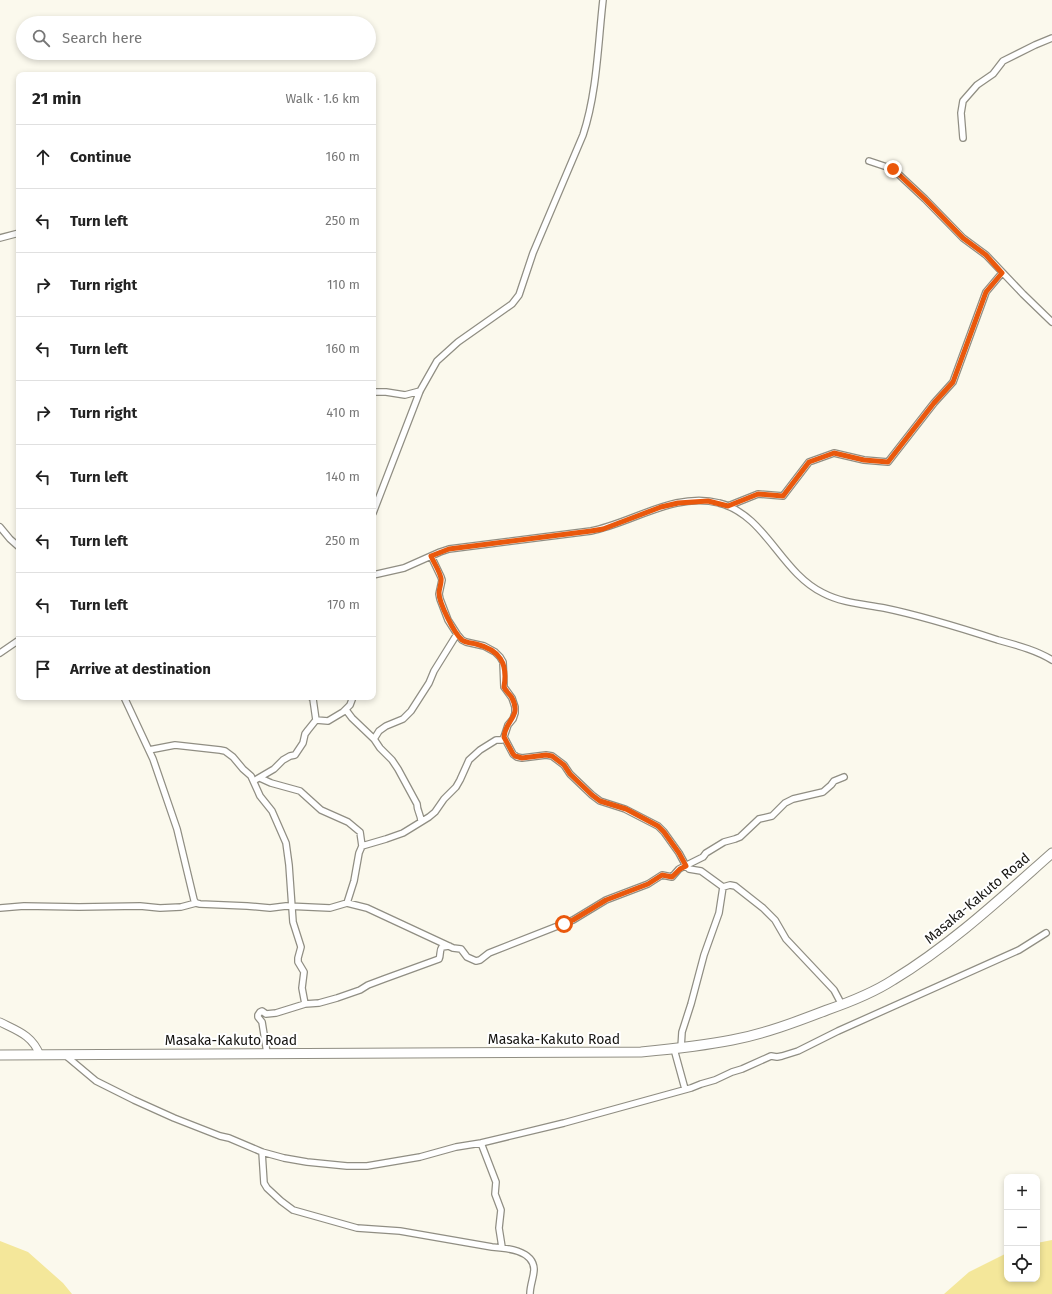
<!DOCTYPE html>
<meta charset="utf-8">
<style>
:root{--surface:#fff;--page:#f6f6f6;--text:#222;--muted:#767676;--line:#e0e0e0}
body{margin:0;font-family:"Fira Sans",sans-serif;background:var(--page);color:var(--text)}
.controls{position:absolute;right:12px;bottom:12px;display:grid;overflow:hidden;border-radius:8px;box-shadow:0 2px 6px #0003}
.controls button{width:36px;height:36px;display:grid;place-items:center;padding:0;border:0;border-bottom:1px solid var(--line);background:var(--surface);color:var(--text);font:20px sans-serif}
.stop{position:absolute;width:12px;height:12px;margin:-9px;border:3px solid #ea580c;border-radius:50%;background:#fff}
.stop.end{background:#ea580c;border-color:#fff;box-shadow:0 1px 4px #0008}
.list{margin:0;padding:0;list-style:none}
h2{display:flex;justify-content:space-between;align-items:center;height:52px;margin:0;padding:0 16px;font-size:17px}
h2 small{font-size:13px;font-weight:400;color:var(--muted)}
.list li{display:grid;grid-template-columns:26px 1fr auto;gap:12px;align-items:center;box-sizing:border-box;height:64px;padding:0 16px;border-top:1px solid var(--line)}
.list b{display:block;font-size:15px;white-space:nowrap}
.list em{font-size:13px;font-style:normal;color:var(--muted)}
.icon{flex:none;width:22px;height:22px;fill:none;stroke:currentColor;stroke-width:2;stroke-linecap:round;stroke-linejoin:round}
.map{position:relative;flex:none;width:1052px;height:1294px;overflow:hidden}
.search{position:absolute;background:var(--surface);box-shadow:0 2px 6px #0003;left:16px;top:16px;width:360px;height:44px;display:flex;align-items:center;gap:10px;box-sizing:border-box;padding:0 14px;border-radius:22px;color:var(--muted);font-size:15px}
.panel{position:absolute;background:var(--surface);box-shadow:0 2px 6px #0003;left:16px;top:72px;width:360px;height:628px;border-radius:8px}
.map>svg:first-child{display:block}
.green{fill:#f4e79a}
.lines{fill:none;stroke-linecap:round;stroke-linejoin:round}
.minor-casing{stroke:#908e83;stroke-width:8}
.tertiary-casing{stroke:#908e83;stroke-width:9}
.trunk-casing{stroke:#908e83;stroke-width:11}
.minor{stroke:#fff;stroke-width:5.5}
.tertiary{stroke:#fff;stroke-width:7}
.trunk{stroke:#fff;stroke-width:9}
.route{stroke:#ea580c;stroke-width:5}
.labels{text-anchor:middle;stroke-width:4;stroke-linejoin:round;paint-order:stroke}
.street-label{font-size:14px;fill:#171612;stroke:#fff}
</style>
<div class="map">
<svg width="1052" height="1294" viewBox="0 0 1052 1294">
<rect width="100%" height="100%" fill="#fbf9ed"/>
<!-- green -->
<path class="green" d="M1052 1240V1294H944L969 1272 1007 1253V1279H1037V1243Z
M0 1241 28 1252 63 1283 72 1294H0Z"/>
<g class="lines">
<!-- minor casing -->
<g class="minor-casing">
<path id="minor" d="M963 138 961 113 963 101 977 85 993 74 1003 61 1035 45 1052 38
M869 161 893 169 925 199 963 238 986 255 1023 294 1052 322
M0 238 19 233
M373 392H386L405 395 420 391
M728 506 758 494 783 496 809 462 834 453 864 460 888 462 934 403 953 382 986 292 1002 273
M373 513 420 391 437 361 458 342 512 304 519 295 533 253 583 135C597 93 598 44 603 0
M0 527 10 539 19 547
M373 575 404 568 440 552 449 549 591 531C632 523 676 491 719 503 766 515 780 572 823 593 842 603 863 604 884 608 923 616 961 628 998 640 1016 645 1036 650 1052 660
M0 653 19 640
M124 697 153 759 177 829 194 900 196 903 200 904 247 906 270 908 286 906 330 908 347 903 367 908 453 948 461 949 467 957 476 961 480 960 489 953 573 920 606 900 648 884 662 875 672 877 679 869 703 857 706 853 724 842 735 839 740 837 759 819 772 816 785 803 793 799 823 792 831 785 834 781 844 777
M346 710 352 718 374 739 380 748 392 760 398 769 417 804C417 811 421 815 421 821
M316 720 328 721 343 712 350 705 353 697
M504 737 513 754 517 757 522 758 546 755 552 756 564 765 570 774 592 795 600 801 625 809 658 826 664 832 679 853 686 866 689 869 701 871 723 887 730 885 735 886 763 908 775 920 786 939 834 990 842 1005
M374 739 379 731 386 726 403 719 411 711 429 683 434 671 457 634
M149 750 175 745 220 750 225 751 233 757 243 769 251 776 260 796 272 811 286 843 289 865 293 922 301 947 298 958V962L304 972 302 988 305 1004
M260 778 271 783 300 791 321 810 348 822 360 832 362 846 359 853 354 881 347 903
M257 779 274 769 283 760 290 756 295 755 303 743 305 734 308 730 316 720 313 699 311 697
M362 846 386 839 403 833 429 817 435 812 444 799 456 787 460 780 469 760 480 750 496 740H502L504 737 508 725 513 719 515 713V707L512 698 504 687 503 662 500 657 495 652 484 646 466 642 462 640 457 634 448 620 440 599 439 594 442 580 441 577 431 556
M0 908 24 906 79 907 140 906 160 908 181 907 196 903
M681 1048 682 1032 691 1004 704 955 719 913 723 887
M674 1049 685 1089
M267 1053 262 1022 258 1017V1015L260 1012 262 1011 266 1014 276 1013 305 1004 319 1003 337 998 360 990 368 985 384 979 439 959C441 955 439 951 442 947L449 946
M65 1055 96 1081 134 1100 174 1118 220 1136 229 1138 262 1152 284 1158 307 1162 347 1166H367L420 1157 456 1147 481 1143 564 1123 691 1088 701 1084 715 1080 732 1072 742 1069 771 1056 777 1057 782 1056 798 1051 838 1031 1019 950 1046 933
M481 1143 496 1182 495 1194 501 1210 499 1228 502 1247
M262 1152 264 1183 267 1188 281 1201 293 1210 357 1228 400 1231 492 1247C506 1248 533 1250 534 1269 534 1277 530 1285 530 1294"/>
</g>
<!-- tertiary casing -->
<g class="tertiary-casing">
<path id="tertiary" d="M0 1022C18 1031 32 1035 40 1055"/>
</g>
<!-- trunk casing -->
<g class="trunk-casing">
<path id="trunk" d="M0 1055 641 1052C672 1049 702 1046 732 1040 764 1034 796 1022 827 1010 850 1002 873 993 893 980 952 944 1001 898 1052 853"/>
</g>
<!-- minor -->
<use href="#minor" class="minor"/>
<!-- tertiary -->
<use href="#tertiary" class="tertiary"/>
<!-- trunk -->
<use href="#trunk" class="trunk"/>
</g>
<g class="lines">
<!-- route -->
<path class="route" d="M564 924 573 920 606 900 648 884 662 875 672 877 680 869 686 866 679 853 664 832 658 826 626 809 600 801 592 795 570 774 564 765 552 756 546 755 522 758 515 756 513 754 504 737C505 720 522 717 512 698 510 694 506 692 504 687 508 663 500 650 476 644 472 643 466 643 462 640 454 633 439 603 439 593 439 588 442 583 441 578 439 570 434 563 431 556L449 549 591 531 603 529 661 507 678 503 708 501 728 506 758 494 783 496 809 462 834 453 864 460 888 462 934 403 953 382 986 292 1002 273 986 255 963 238 925 199 893 169"/>
</g>
<g class="labels">
<!-- street labels -->
<g class="street-label">
<text transform="translate(977 898) rotate(-40)" y="5">Masaka-Kakuto Road</text>
<text x="554" y="1044">Masaka-Kakuto Road</text>
<text x="231" y="1045">Masaka-Kakuto Road</text>
</g>
</g>
</svg>
<div class="controls">
<button>+</button>
<button>−</button>
<button><svg class="icon" aria-label="locate" viewBox="0 0 24 24"><circle cx="12" cy="12" r="6"/><path d="M12 2v4M12 18v4M2 12h4M18 12h4"/></svg></button>
</div>
<div class="stop" style="left:564px;top:924px"></div>
<div class="stop end" style="left:893px;top:169px"></div>
<div class="search"><svg class="icon" aria-label="search" viewBox="0 0 24 24"><circle cx="10" cy="10" r="6"/><path d="M15 15l6 6"/></svg>Search here</div>
<section class="panel">
<h2>21 min<small>Walk · 1.6 km</small></h2>
<ul class="list">
<li><svg class="icon" aria-label="ahead" viewBox="0 0 24 24"><path d="M12 20V5M6 11l6-6 6 6"/></svg><div><b>Continue</b></div><em>160 m</em></li>
<li><svg class="icon" aria-label="left" viewBox="0 0 24 24"><path d="M17 20v-9H6M10 6l-5 5 5 5"/></svg><div><b>Turn left</b></div><em>250 m</em></li>
<li><svg class="icon" aria-label="right" viewBox="0 0 24 24"><path d="M7 20v-9h11M14 6l5 5-5 5"/></svg><div><b>Turn right</b></div><em>110 m</em></li>
<li><svg class="icon" aria-label="left" viewBox="0 0 24 24"><path d="M17 20v-9H6M10 6l-5 5 5 5"/></svg><div><b>Turn left</b></div><em>160 m</em></li>
<li><svg class="icon" aria-label="right" viewBox="0 0 24 24"><path d="M7 20v-9h11M14 6l5 5-5 5"/></svg><div><b>Turn right</b></div><em>410 m</em></li>
<li><svg class="icon" aria-label="left" viewBox="0 0 24 24"><path d="M17 20v-9H6M10 6l-5 5 5 5"/></svg><div><b>Turn left</b></div><em>140 m</em></li>
<li><svg class="icon" aria-label="left" viewBox="0 0 24 24"><path d="M17 20v-9H6M10 6l-5 5 5 5"/></svg><div><b>Turn left</b></div><em>250 m</em></li>
<li><svg class="icon" aria-label="left" viewBox="0 0 24 24"><path d="M17 20v-9H6M10 6l-5 5 5 5"/></svg><div><b>Turn left</b></div><em>170 m</em></li>
<li><svg class="icon" aria-label="arrive" viewBox="0 0 24 24"><path d="M6 21V4h12l-3 4 3 4H6"/></svg><div><b>Arrive at destination</b></div></li>
</ul>
</section>
</div>
